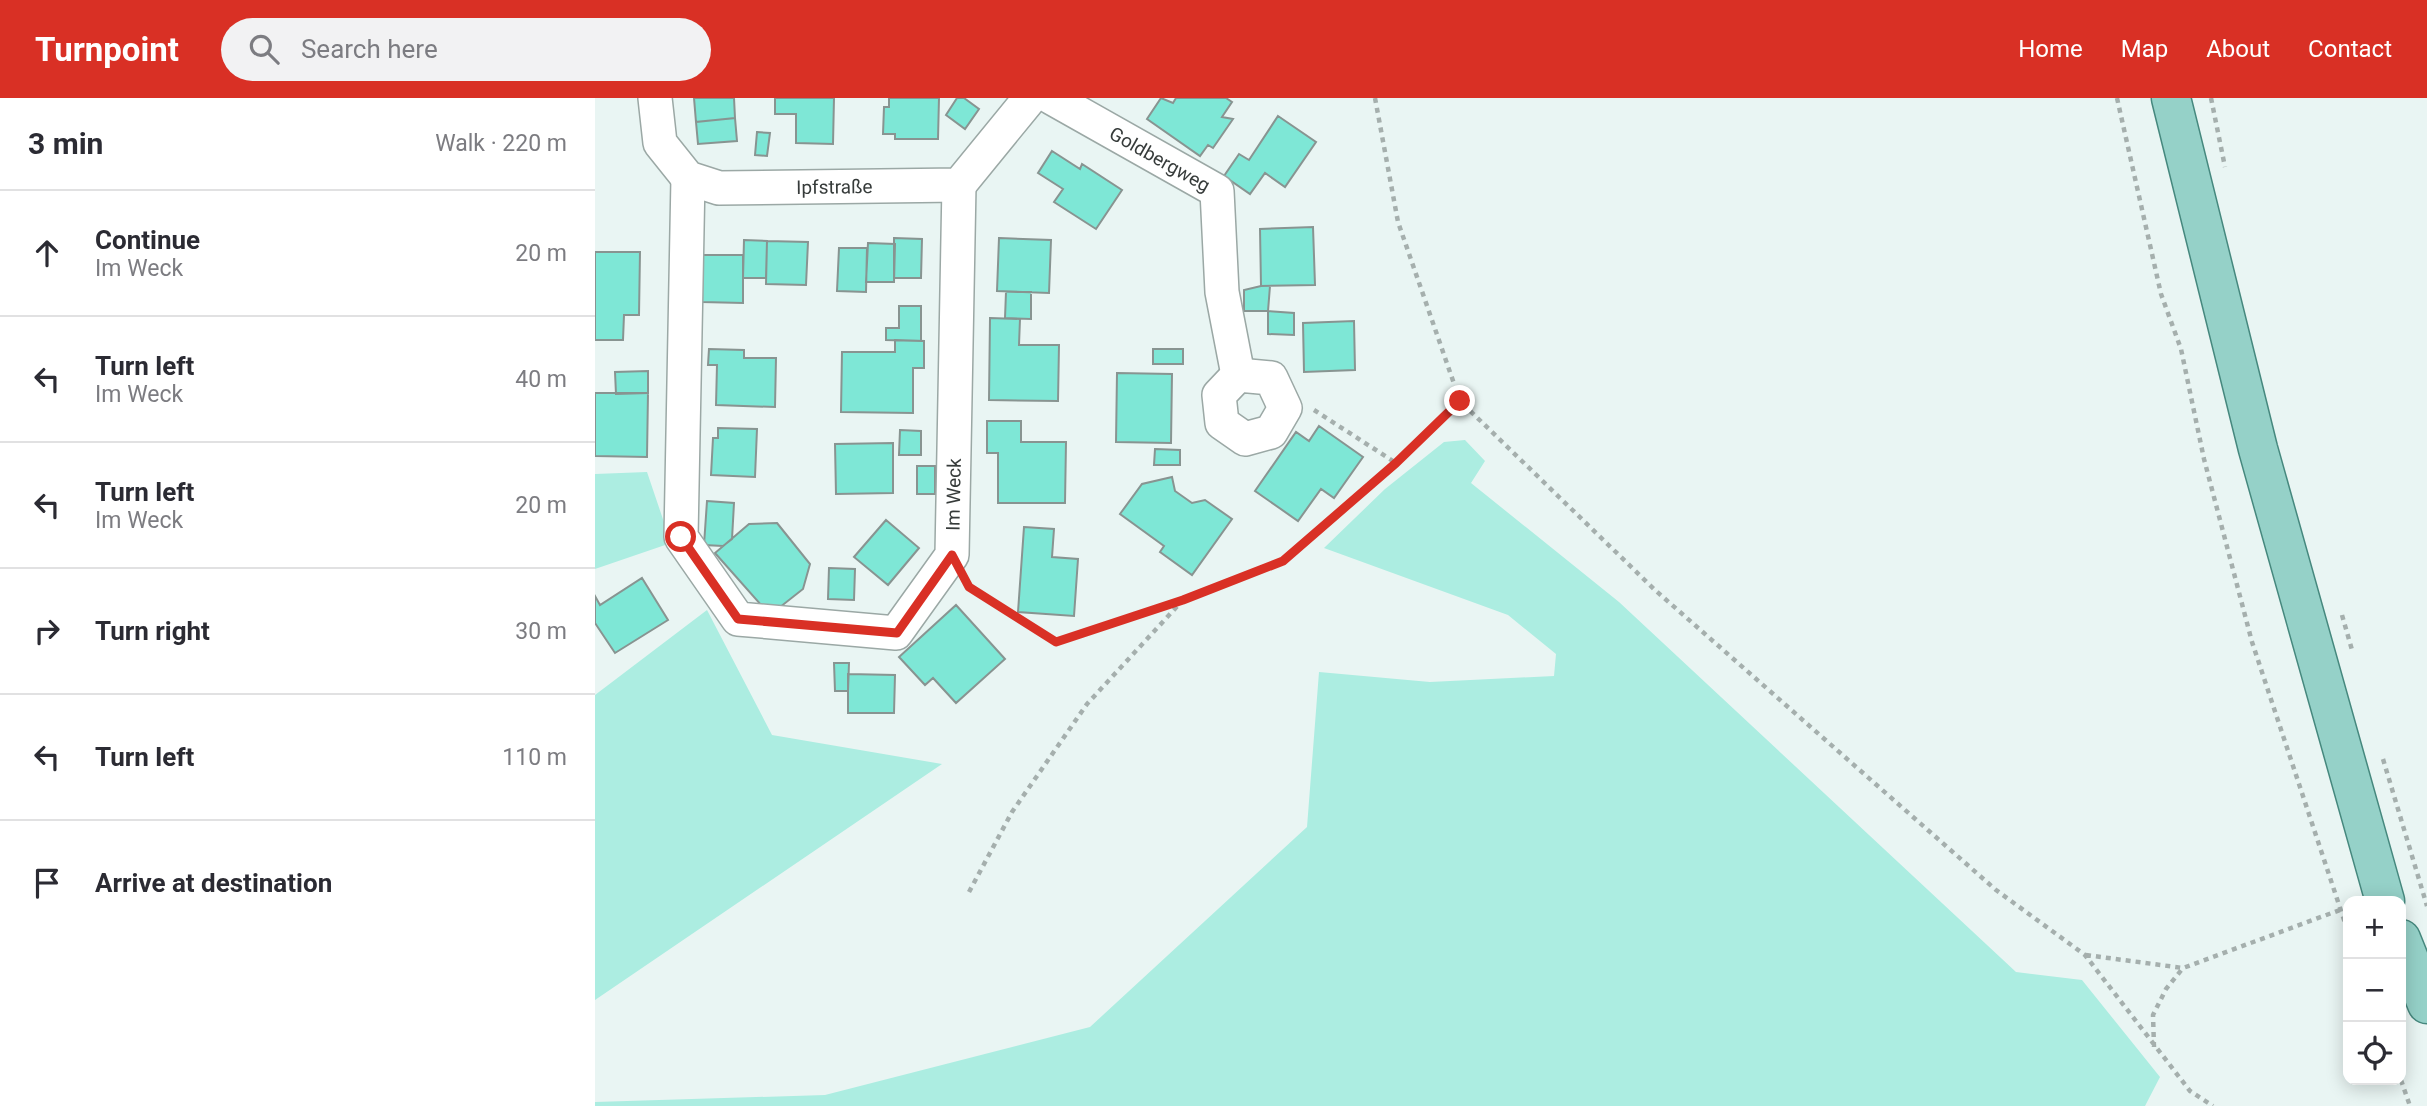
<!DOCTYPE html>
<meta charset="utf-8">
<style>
:root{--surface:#fff;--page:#f2f2f3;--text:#2b2b33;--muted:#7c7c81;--line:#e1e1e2;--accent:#d93025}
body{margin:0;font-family:Roboto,sans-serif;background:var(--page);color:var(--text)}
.controls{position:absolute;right:21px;bottom:21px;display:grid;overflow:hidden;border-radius:14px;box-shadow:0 4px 18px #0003}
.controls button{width:63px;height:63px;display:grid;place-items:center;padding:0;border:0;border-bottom:2px solid var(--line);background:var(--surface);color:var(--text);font:35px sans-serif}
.stop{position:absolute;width:21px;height:21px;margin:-16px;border:5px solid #d93025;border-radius:50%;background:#fff}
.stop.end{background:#d93025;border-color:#fff;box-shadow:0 2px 7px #0008}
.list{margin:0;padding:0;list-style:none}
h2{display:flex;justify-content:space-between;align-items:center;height:91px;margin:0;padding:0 28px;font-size:30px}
h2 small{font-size:23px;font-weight:400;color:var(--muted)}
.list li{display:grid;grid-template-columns:46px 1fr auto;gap:21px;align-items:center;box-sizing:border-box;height:126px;padding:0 28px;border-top:2px solid var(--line)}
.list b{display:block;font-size:26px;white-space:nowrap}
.list p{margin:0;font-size:23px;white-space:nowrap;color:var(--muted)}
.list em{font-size:23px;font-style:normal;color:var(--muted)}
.icon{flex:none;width:38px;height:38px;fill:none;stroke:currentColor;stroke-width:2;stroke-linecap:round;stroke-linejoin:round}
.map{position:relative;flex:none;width:1832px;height:1008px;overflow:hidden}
header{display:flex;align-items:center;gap:42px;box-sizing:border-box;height:98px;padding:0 35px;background:var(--accent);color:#fff}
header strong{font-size:33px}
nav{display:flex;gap:38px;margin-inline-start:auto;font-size:24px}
.search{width:490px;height:63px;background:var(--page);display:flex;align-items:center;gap:18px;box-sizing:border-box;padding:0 24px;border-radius:38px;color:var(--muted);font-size:26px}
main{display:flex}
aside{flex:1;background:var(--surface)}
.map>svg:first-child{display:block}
.green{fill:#acede1}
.building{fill:#7ee7d6;stroke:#889491;stroke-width:2}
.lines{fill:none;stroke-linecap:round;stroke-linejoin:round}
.minor-casing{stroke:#9ba8a5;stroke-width:36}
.major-casing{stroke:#46887e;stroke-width:41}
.path{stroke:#a5afad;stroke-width:4.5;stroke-dasharray:5 5;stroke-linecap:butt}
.minor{stroke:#fff;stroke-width:33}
.major{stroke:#95d1c8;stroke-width:38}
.route{stroke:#d93025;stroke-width:9}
.labels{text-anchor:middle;stroke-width:6;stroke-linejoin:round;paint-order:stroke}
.street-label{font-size:19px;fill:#363b3a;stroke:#fff}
</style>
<header>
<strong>Turnpoint</strong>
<div class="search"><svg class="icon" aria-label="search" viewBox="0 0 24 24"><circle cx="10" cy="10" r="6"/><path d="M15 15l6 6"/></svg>Search here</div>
<nav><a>Home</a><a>Map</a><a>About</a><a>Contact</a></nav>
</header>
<main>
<aside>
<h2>3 min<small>Walk · 220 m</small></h2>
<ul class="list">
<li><svg class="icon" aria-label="ahead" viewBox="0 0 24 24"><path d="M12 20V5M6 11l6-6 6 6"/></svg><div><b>Continue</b><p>Im Weck</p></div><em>20 m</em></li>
<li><svg class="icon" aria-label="left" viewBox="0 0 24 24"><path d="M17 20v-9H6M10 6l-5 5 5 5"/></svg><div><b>Turn left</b><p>Im Weck</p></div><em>40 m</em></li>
<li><svg class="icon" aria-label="left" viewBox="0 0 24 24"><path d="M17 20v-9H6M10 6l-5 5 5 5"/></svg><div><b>Turn left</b><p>Im Weck</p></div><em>20 m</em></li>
<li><svg class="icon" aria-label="right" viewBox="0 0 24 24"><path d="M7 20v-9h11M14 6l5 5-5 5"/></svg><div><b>Turn right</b></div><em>30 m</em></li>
<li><svg class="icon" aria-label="left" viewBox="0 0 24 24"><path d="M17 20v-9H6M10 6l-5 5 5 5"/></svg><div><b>Turn left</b></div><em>110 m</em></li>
<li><svg class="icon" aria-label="arrive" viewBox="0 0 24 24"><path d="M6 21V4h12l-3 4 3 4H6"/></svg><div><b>Arrive at destination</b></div></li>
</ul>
</aside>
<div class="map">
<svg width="1832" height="1008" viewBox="0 0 1832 1008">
<rect width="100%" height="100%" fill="#e9f5f3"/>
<!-- green -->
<path class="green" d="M870 342 890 363 876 385 1024 504 1421 874 1487 882 1565 979 1550 1008H0V1004L230 997 495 929 712 729 724 574 835 584 959 578 961 556 913 517 729 450 790 391 849 344Z
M52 374 76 445 0 471V376Z
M112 512 177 637 347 666 0 902V597Z"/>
<!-- building -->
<path class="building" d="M99 0H139L140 20 101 24Z
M180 0H239L238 46 201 45V16H180Z
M294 0H344L343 41H300V36H288L289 9H294Z
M362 0H369L384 11 370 31 351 17Z
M566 0 578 5 581 0H631L637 4 627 19 638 21 618 50 613 47 605 58 552 21Z
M683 18 721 44 690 89 670 75 655 96 629 78 644 56 654 62Z
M140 20 142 43 103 46 101 24Z
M162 34 175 35 172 58 160 57Z
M457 53 485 71 487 66 527 92 501 131 459 104 468 91 443 75Z
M718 129 720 187 666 188 665 131Z
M299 140 327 141 326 180H299Z
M404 140 456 142 454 195 402 193Z
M149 142 172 143 171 180H148Z
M172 143 213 144 211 187 171 186Z
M273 145 300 146 299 184H271Z
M244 150H272L271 194 242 193Z
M0 154H45L44 217H29L28 242H0Z
M107 157H148V205L107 204Z
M666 188H675L673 213H649V192Z
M411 194H436V221L410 220Z
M304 208H326V243L291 242V230H304Z
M673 213 699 215V237L673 236Z
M395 220 425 221 424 247H464L463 303 394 302Z
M759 223 760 272 709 274 708 225Z
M300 242 329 243V270H318V315L246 314 247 254H300Z
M114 251 149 252V260H181L180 309 121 307 122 267H113Z
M558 251H588V266H558Z
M53 273V295L21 296 20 274Z
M522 275 577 276 576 345 521 344Z
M0 295H53L52 359 0 358Z
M392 323H426V344H471L470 405H403V355H392Z
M724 328 768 359 739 400 726 391 703 423 660 393 701 334 714 343Z
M123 330 162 331 160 379 116 377 118 340H123Z
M305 332 326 333V357H304Z
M298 345V395L241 396 240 346Z
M560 351 585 352V367H559Z
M322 368H340V396H322Z
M577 379 580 393 597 405 610 402 637 421 597 477 565 454 569 448 525 416 547 386Z
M112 403 139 405 137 441 128 448 109 447Z
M291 422 324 450 293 487 259 459Z
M182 425 215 466 208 491 175 517 120 455 154 426Z
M429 429 459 431 457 459 483 461 479 518 423 514Z
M234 470 260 471 259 502 233 501Z
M47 480 73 522 20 555 0 525V498L5 507Z
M361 507 410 561 361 605 338 580 330 587 304 559Z
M239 565H254L253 593H240Z
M253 576 300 577 299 615H253Z"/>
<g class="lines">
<!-- minor casing -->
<g class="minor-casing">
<g id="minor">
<path id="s1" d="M60 0 65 45 93 80 124 90 364 87 435 0"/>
<path id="s2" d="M457 0 622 93 627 194 643 277"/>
<path id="s3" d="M93 80 86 439 143 521 301 535 357 457 364 87"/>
<path d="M643 277 676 280 690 310 676 334 650 341 627 325 624 297Z"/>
</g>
</g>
<!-- major casing -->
<g class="major-casing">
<path id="major" d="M1576 0 1663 351 1790 803
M1806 841 1832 906"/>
</g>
<!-- path -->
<path class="path" d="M780 0 803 124 865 303 1060 492 1401 792 1490 857 1595 993 1618 1008
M1522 0 1566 196 1586 251 1609 361 1657 544 1753 834
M1616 0 1630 69
M719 312 801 365
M372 486 374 489 461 544 585 503
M1747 517 1757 552
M1788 661 1832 808
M374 794 417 714 492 606 588 502 688 463 801 365 865 303
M1491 857 1588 870 1753 809
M1559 949 1558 917 1571 891 1588 870
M1806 982 1815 1008"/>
<!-- minor -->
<use href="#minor" class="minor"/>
<!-- major -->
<use href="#major" class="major"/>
</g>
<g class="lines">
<!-- route -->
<path class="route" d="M86 439 143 521 302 535 357 457 374 489 461 544 588 502 688 463 801 365 865 303"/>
</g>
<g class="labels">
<!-- street labels -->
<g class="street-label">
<text dy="7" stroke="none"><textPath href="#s2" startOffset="124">Goldbergweg</textPath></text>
<text dy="7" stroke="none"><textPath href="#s1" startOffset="238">Ipfstraße</textPath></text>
<text dy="7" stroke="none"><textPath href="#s3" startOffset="774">Im Weck</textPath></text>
</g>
</g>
</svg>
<div class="controls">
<button>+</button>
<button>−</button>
<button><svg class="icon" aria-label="locate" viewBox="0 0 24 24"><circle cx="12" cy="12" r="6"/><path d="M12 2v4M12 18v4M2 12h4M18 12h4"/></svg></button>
</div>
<div class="stop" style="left:86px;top:439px"></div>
<div class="stop end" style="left:865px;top:303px"></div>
</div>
</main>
